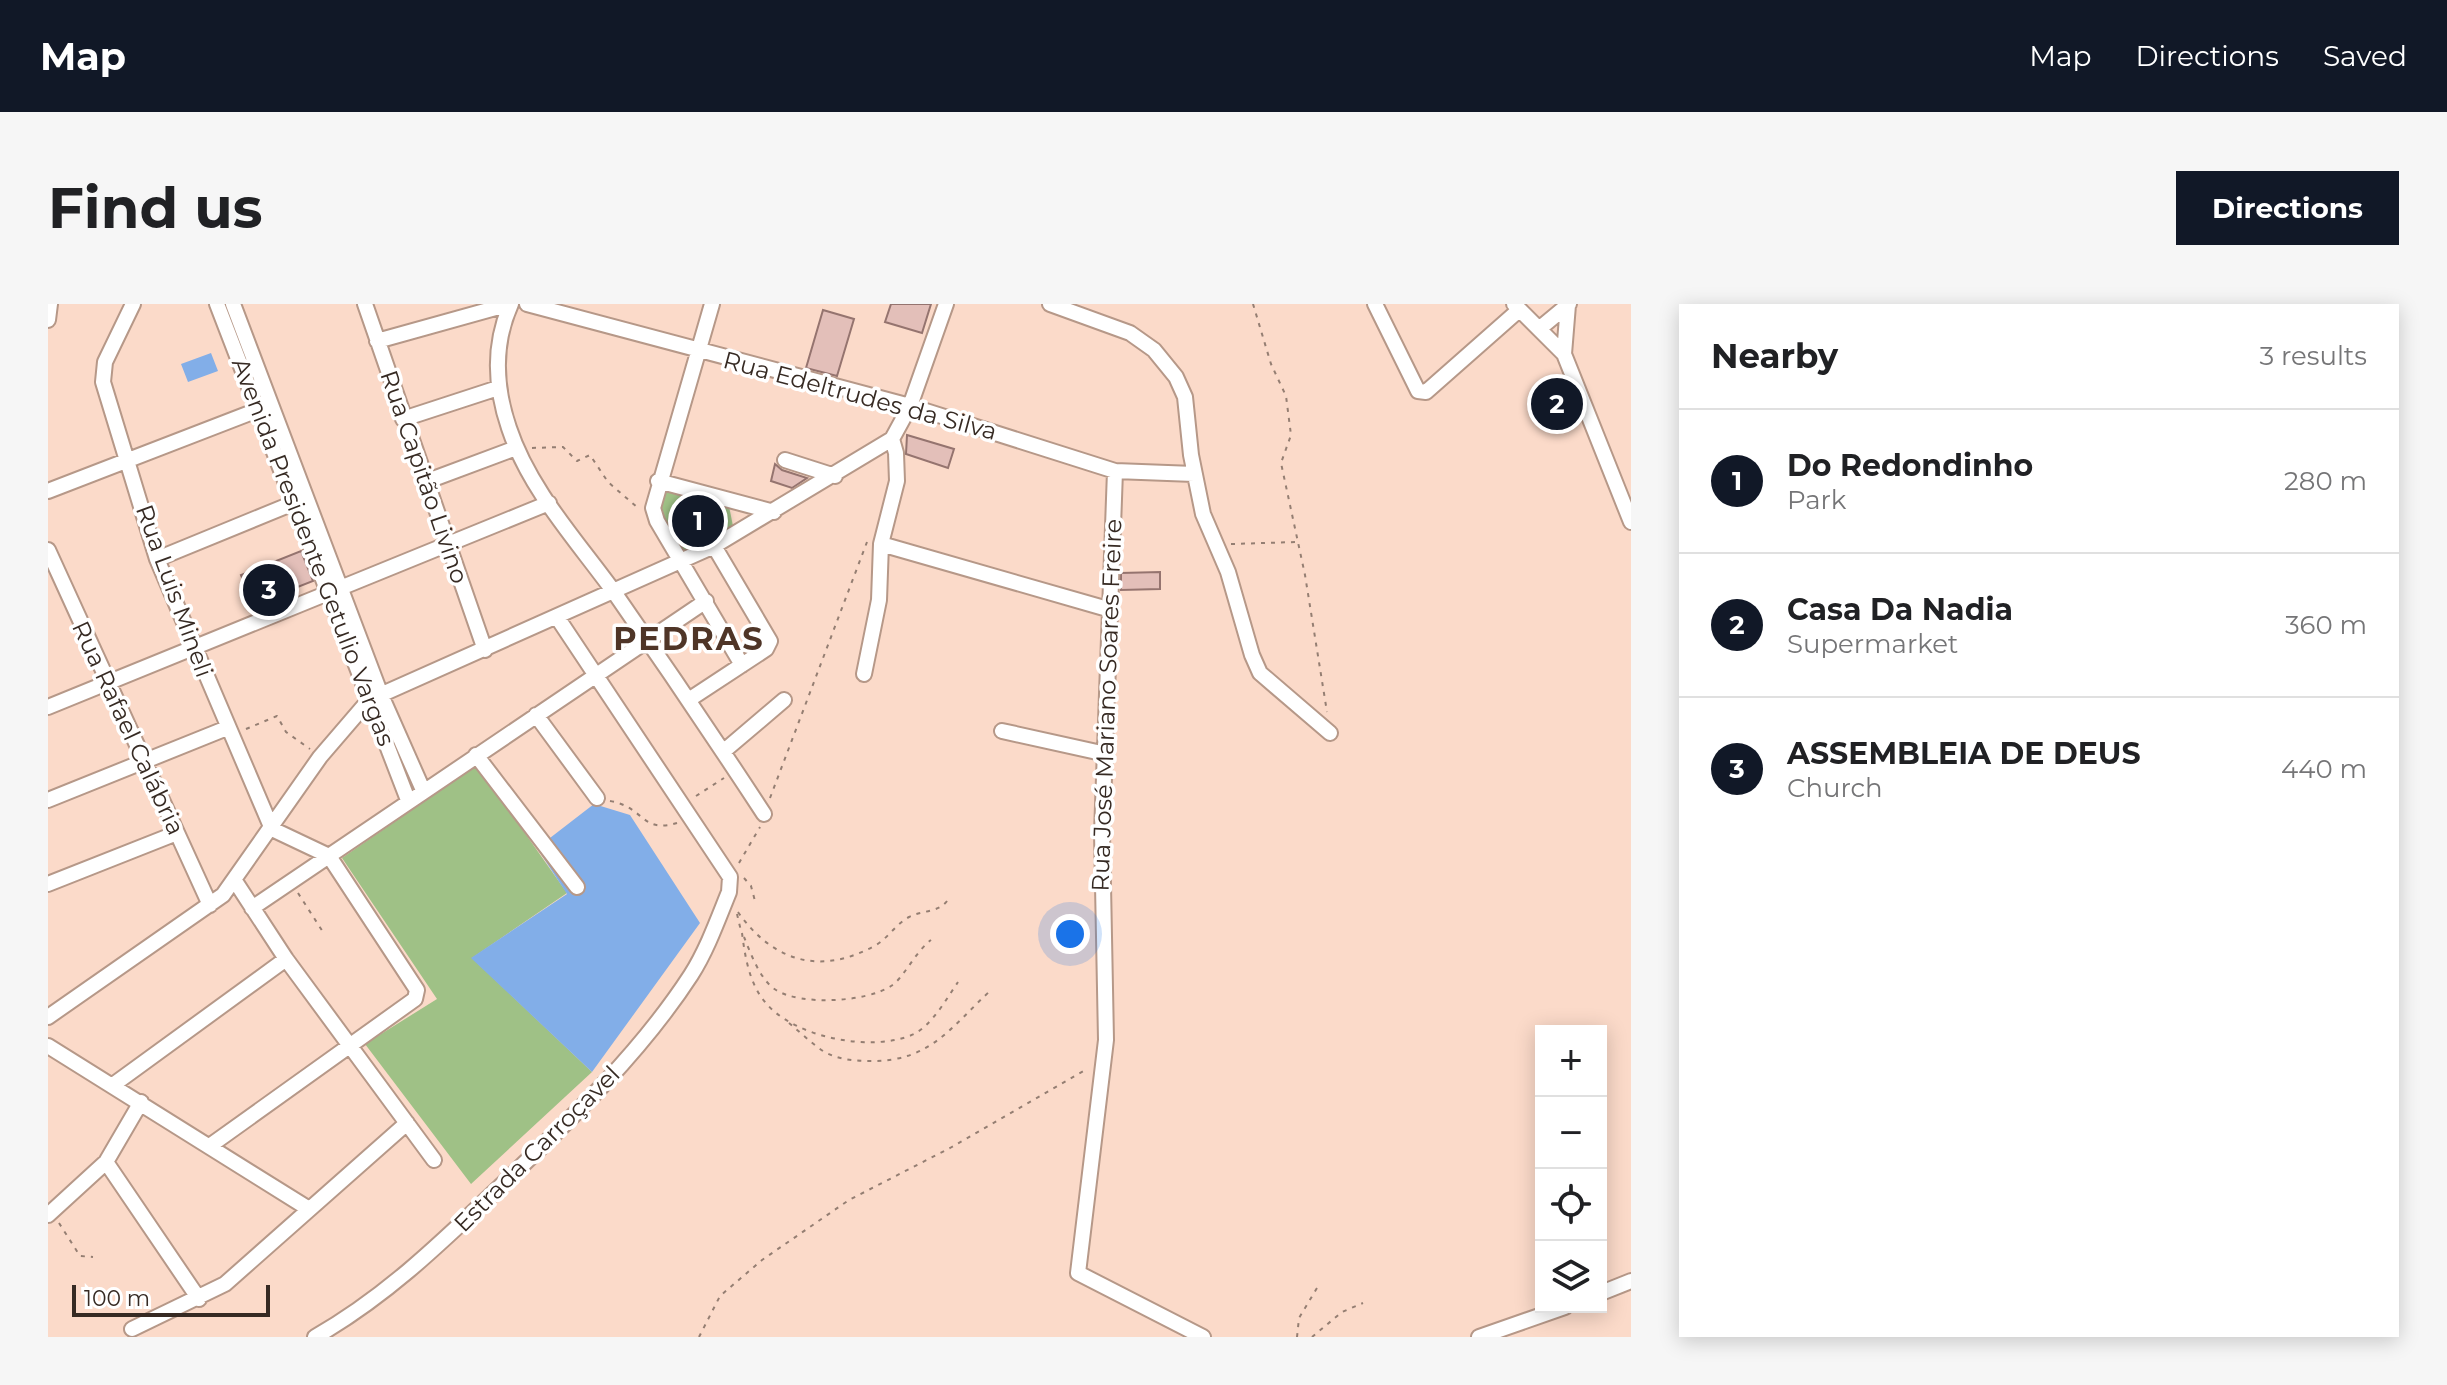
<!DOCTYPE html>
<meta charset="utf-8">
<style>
:root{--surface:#fff;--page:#f6f6f6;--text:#202124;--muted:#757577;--line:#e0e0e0;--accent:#111827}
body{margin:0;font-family:Montserrat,sans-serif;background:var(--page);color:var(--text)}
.controls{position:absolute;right:24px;bottom:24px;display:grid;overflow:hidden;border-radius:0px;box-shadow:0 4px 20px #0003}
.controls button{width:72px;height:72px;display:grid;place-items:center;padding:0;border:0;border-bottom:2px solid var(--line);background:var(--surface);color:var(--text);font:40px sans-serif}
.scale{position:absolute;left:24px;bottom:20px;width:198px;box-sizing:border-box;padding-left:8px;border:4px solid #362a23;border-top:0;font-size:22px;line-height:28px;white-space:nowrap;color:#362a23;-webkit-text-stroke:6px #fff;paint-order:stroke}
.you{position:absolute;left:1022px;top:630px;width:28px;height:28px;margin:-20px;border:6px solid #fff;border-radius:50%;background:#1a73e8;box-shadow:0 0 0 12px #1a73e833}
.badge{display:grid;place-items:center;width:52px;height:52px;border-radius:50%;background:var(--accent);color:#fff;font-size:26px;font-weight:700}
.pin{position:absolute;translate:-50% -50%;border:4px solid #fff;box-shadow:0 2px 8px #0006}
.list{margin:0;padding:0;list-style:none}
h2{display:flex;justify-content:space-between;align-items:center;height:104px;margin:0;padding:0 32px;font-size:34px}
h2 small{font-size:26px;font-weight:400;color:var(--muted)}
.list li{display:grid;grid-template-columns:52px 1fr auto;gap:24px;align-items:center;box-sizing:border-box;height:144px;padding:0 32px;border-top:2px solid var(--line)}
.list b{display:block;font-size:30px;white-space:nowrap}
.list p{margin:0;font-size:26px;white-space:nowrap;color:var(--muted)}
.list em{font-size:26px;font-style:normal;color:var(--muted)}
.icon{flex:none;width:44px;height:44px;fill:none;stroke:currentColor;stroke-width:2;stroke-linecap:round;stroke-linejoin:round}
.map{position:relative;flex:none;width:1583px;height:1033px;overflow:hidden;border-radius:0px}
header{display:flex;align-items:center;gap:48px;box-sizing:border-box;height:112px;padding:0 40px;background:var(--accent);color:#fff}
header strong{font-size:38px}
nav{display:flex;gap:44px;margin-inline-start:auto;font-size:28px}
.intro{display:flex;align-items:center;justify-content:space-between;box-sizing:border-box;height:192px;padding:0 48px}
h1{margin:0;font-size:56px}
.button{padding:20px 36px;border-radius:0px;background:var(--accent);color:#fff;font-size:28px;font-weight:700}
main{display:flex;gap:48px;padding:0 48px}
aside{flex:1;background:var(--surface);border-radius:0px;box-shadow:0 4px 20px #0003}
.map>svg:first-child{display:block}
.green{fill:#9fc186}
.water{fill:#82aee8}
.building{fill:#e3bfb9;stroke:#95746f;stroke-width:2}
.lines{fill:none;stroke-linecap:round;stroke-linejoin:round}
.minor-casing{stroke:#b69888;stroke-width:18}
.path{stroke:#947e72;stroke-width:2;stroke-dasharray:4 6;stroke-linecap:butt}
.minor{stroke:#fff;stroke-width:14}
.labels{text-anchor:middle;stroke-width:7;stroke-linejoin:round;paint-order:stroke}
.street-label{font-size:24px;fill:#362a23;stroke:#fff}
.district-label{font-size:32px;font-weight:bold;letter-spacing:2px;fill:#4f3527;stroke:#fff}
</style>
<header>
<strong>Map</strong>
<nav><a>Map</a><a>Directions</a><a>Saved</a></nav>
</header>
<div class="intro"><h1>Find us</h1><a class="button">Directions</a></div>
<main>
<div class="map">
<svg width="1583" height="1033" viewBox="0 0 1583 1033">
<rect width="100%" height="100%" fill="#fbdac9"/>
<!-- green -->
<path class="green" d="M615 183 681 202 686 227 635 254 612 207Z
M429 461 519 589 424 654 544 768 423 880 317 740 389 695 294 554Z"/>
<!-- water -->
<path class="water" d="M163 49 170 67 140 78 133 60Z
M546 500 582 511 652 619 544 768 423 654 519 590 489 544Z"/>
<!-- building -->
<path class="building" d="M843 0H883L874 29 837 18Z
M775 6 806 15 789 72 758 64Z
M859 131 906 145 900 164 858 150Z
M727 160 734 166 759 174 744 184 723 177Z
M253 247 265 277 219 295 222 302 207 308 193 271Z
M1112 268V285L1073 286V269Z"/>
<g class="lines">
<!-- minor casing -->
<g class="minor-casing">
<path id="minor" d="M85 0 57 58 55 78 109 255 224 525 281 552 369 686 367 695 163 841
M169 0 360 496
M185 0 333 391 375 486
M317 0 437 346
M463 0C445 40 447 83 461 124 481 185 529 237 566 288 617 361 667 435 716 510
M479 0 862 102 1067 167 1146 170
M664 0 605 204 609 217 694 361
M1002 0 1082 29 1106 46 1128 73 1137 93 1143 151 1155 210 1180 268 1204 351 1212 369 1282 429
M1327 0 1370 87 1378 88 1471 6
M1466 0 1516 50 1583 218
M0 16 2 0
M1491 25 1521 0
M329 37 462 0
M1516 50 1520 1
M355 115 450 84
M737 156 787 172
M1067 167 1054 529 1058 736 1030 969 1155 1033
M610 177 726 208
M377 178 468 144
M0 187 220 102
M833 240 1063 306
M0 246 162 601
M109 255 253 196
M816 370 831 296 833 240 849 177 848 149 844 135
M642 395 718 345 722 337 666 242
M0 403 501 199
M488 411 549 494
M954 427 1058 450
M676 447 736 396
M428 451 529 583
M0 496 179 424
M187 577 238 655 386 856
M0 580 129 529
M204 604 658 297
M0 713 175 591 272 453 321 396 666 242 844 135 862 102 898 0
M0 742 261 905
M65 781 238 655
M58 858 151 995
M0 911 58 858 93 798
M1553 989 1583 977
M84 1025 177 980 359 819
M267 1033C341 991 399 933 460 875 526 812 593 748 643 671 659 646 670 615 681 588L682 573 676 564 509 313
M1431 1033 1517 1003"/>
</g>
<!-- path -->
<path class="path" d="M1205 0 1223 60 1238 92 1243 131 1233 159 1257 271 1279 408
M484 144 515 143 529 157 542 151 560 178 590 204
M1183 240 1248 238
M198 425 229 412 238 428 262 445
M648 492 676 474
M722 494 819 238
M562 497C597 503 593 530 629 519
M691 559 712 523
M696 574 703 582 707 597
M250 589 275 628
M690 608C725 658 773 672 828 641 840 634 848 620 861 613 874 606 890 609 899 597
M689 610 693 627
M694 629C697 652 701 679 717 698 746 734 825 749 866 730 884 721 899 694 910 678
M696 633C703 650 712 676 728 686 753 702 819 698 843 682 855 675 867 648 883 636
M741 719C752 728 763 739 775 747 790 756 807 757 824 757 883 757 903 723 943 686
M11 919 32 952 45 953
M651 1033 672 992 714 956 801 896 902 844 1039 765
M1249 1033 1251 1014 1272 979
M1264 1033 1294 1008 1315 999"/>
<!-- minor -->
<use href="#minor" class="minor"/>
</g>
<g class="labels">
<!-- street labels -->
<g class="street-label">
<text transform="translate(812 92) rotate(15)" y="8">Rua Edeltrudes da Silva</text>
<text transform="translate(376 173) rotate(71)" y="8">Rua Capitão Livino</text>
<text transform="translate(265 248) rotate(69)" y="8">Avenida Presidente Getulio Vargas</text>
<text transform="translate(126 287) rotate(70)" y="8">Rua Luis Mineli</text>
<text transform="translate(1059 401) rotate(-88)" y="8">Rua José Mariano Soares Freire</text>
<text transform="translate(80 424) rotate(65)" y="8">Rua Rafael Calábria</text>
<text transform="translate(489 845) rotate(-45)" y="8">Estrada Carroçavel</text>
</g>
<!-- district labels -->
<g class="district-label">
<text x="641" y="346">PEDRAS</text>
</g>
</g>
</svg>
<div class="controls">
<button>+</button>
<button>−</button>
<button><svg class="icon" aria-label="locate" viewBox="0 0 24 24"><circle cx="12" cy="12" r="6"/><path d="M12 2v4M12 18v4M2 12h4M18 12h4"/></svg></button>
<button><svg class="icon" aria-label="layers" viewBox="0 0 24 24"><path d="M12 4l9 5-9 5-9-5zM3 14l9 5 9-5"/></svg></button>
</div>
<div class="scale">100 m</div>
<div class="you"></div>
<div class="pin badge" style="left:650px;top:217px">1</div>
<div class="pin badge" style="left:1509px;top:100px">2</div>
<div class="pin badge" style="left:221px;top:286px">3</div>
</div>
<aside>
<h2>Nearby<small>3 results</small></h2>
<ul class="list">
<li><span class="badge">1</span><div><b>Do Redondinho</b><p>Park</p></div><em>280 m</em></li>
<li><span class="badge">2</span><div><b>Casa Da Nadia</b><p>Supermarket</p></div><em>360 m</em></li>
<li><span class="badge">3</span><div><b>ASSEMBLEIA DE DEUS</b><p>Church</p></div><em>440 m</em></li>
</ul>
</aside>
</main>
